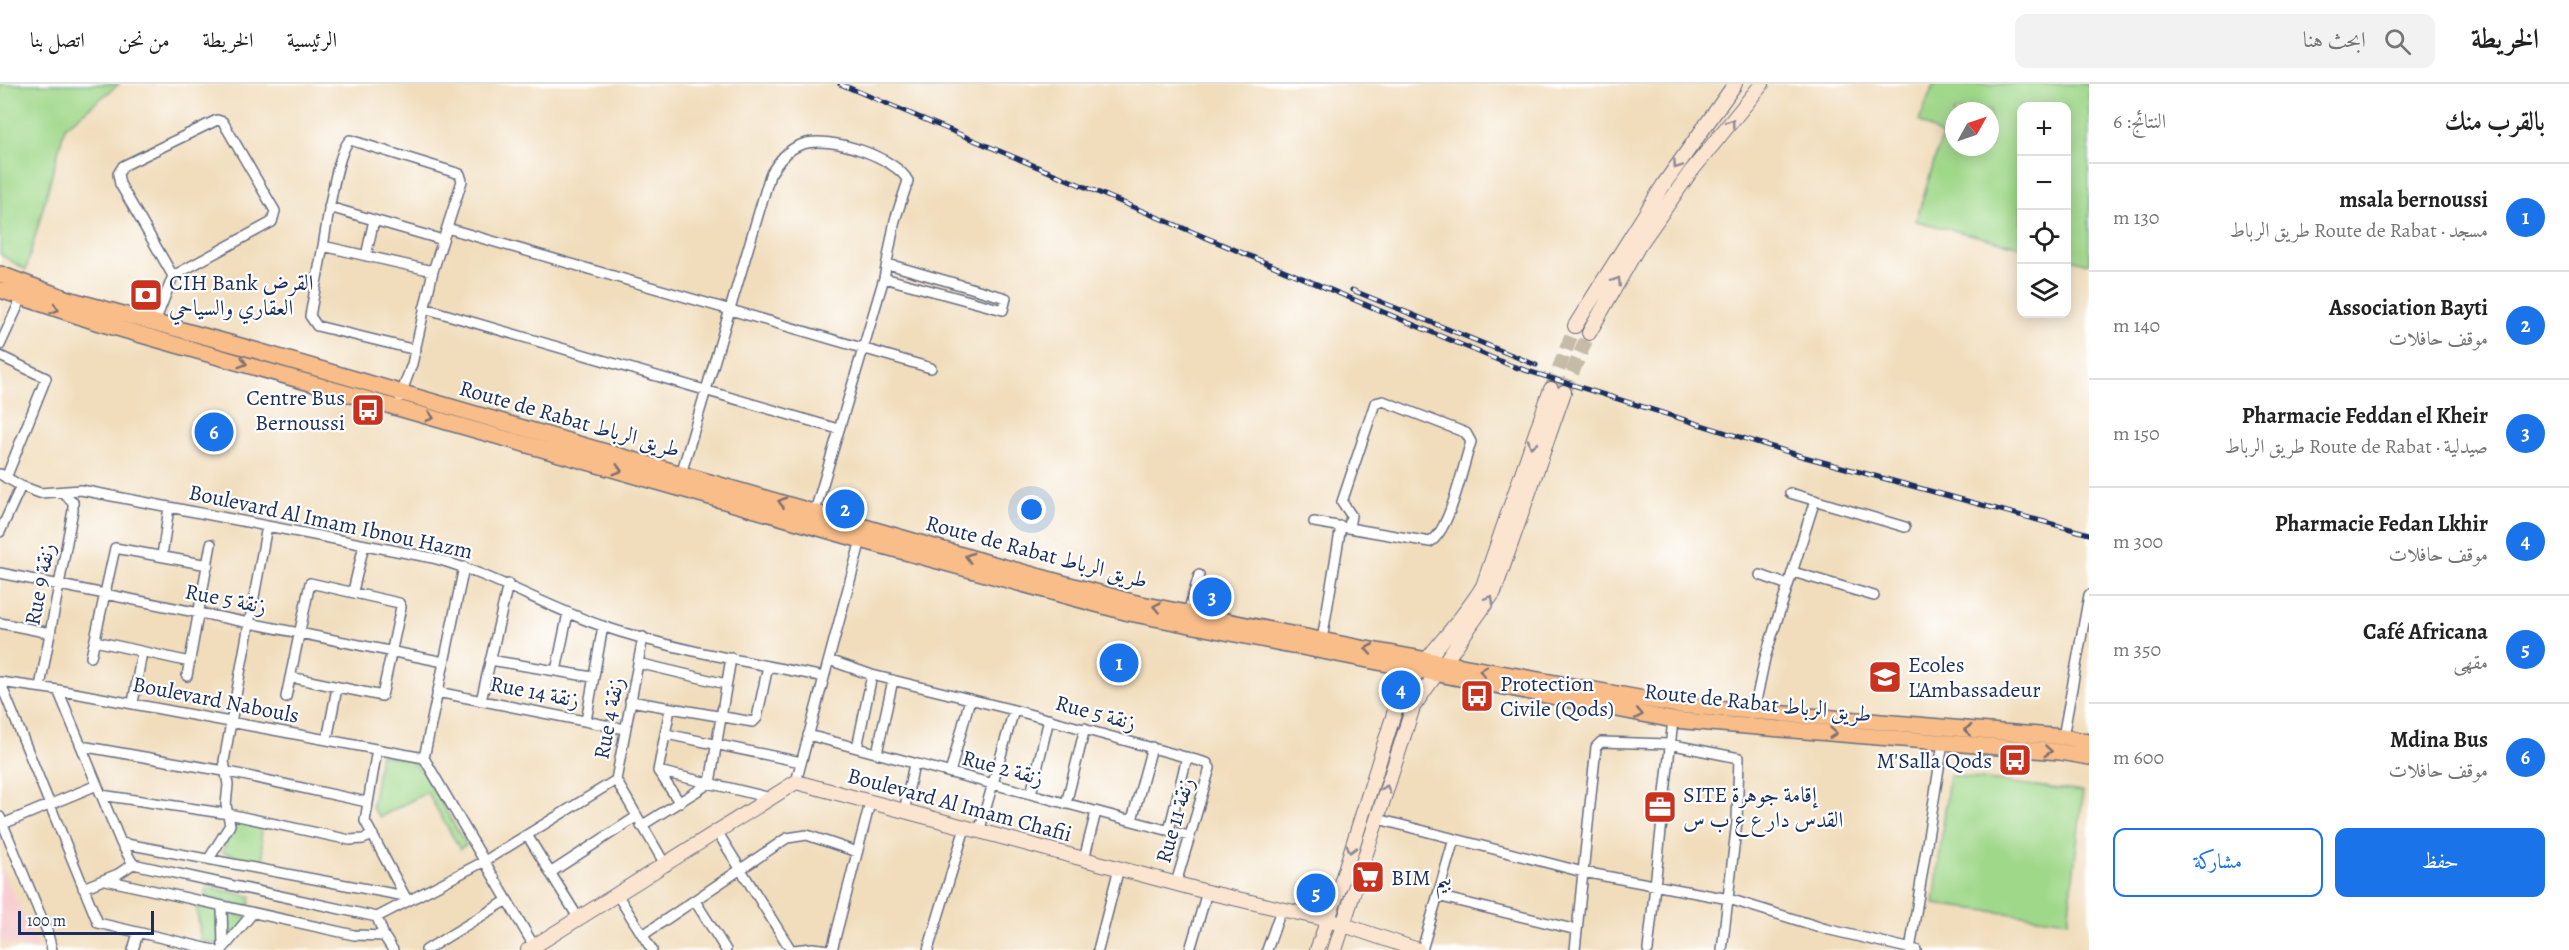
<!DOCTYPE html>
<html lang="ar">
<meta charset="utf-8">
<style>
:root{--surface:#fff;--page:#f2f2f2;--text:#222;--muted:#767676;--line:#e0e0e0;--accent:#1a73e8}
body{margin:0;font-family:Alegreya,Amiri,serif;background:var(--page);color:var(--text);direction:rtl}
.controls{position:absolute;right:18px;top:18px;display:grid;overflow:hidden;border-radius:12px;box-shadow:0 3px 15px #0003}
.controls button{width:54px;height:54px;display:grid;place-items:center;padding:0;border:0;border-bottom:2px solid var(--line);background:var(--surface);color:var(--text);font:30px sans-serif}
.compass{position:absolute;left:1945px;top:18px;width:54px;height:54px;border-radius:50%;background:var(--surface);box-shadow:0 3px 15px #0003;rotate:50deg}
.scale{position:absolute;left:18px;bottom:15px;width:136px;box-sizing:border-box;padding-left:6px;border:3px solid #1b2f5e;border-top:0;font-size:16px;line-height:21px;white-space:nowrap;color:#1b2f5e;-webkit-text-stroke:4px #fff;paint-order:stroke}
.you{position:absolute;left:1032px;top:426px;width:21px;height:21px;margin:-15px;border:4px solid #fff;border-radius:50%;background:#1a73e8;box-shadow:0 0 0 9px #1a73e833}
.badge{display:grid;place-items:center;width:39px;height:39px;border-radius:50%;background:var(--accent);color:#fff;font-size:20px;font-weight:700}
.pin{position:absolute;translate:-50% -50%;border:3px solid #fff;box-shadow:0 2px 6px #0006}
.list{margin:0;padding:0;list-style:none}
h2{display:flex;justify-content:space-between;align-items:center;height:78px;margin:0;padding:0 24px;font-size:26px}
h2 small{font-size:20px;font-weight:400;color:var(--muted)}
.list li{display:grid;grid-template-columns:39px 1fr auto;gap:18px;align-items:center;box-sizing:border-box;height:108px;padding:0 24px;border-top:2px solid var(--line)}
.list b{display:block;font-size:22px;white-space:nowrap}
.list p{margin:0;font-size:20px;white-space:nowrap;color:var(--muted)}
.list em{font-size:20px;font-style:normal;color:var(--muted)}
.actions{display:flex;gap:12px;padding:18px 24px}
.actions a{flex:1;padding:14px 0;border:2px solid var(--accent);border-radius:12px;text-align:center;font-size:21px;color:var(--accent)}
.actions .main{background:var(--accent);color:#fff}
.icon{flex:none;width:33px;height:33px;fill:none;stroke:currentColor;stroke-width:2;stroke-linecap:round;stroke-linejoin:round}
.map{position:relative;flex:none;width:2089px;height:866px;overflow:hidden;direction:ltr}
header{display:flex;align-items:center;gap:36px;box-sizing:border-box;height:84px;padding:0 30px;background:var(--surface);border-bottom:2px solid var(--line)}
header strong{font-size:28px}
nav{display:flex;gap:33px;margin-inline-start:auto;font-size:21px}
.search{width:420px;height:54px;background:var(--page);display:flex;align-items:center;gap:15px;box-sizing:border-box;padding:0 21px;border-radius:12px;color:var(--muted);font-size:22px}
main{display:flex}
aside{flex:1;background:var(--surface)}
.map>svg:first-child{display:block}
.built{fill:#f7cfd2}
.green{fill:#a0d88a;stroke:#5e8474;stroke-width:1.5;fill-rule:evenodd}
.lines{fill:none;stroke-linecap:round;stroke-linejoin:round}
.secondary-tunnel{stroke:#c6baa9;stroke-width:14;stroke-dasharray:14 7;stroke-linecap:butt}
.street-casing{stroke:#666c7f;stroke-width:12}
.secondary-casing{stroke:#666c7f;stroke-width:16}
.primary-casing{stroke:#666c7f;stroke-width:18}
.street{stroke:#fff;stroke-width:9}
.secondary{stroke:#fce5d0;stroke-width:14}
.primary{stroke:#f8bd89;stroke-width:15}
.rail-casing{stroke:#1b2f5e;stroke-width:5}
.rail{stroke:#fff;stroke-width:3;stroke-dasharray:9;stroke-linecap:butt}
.oneway{stroke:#8c8a97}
.oneway2{stroke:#7e6f71}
.labels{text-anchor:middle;stroke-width:4.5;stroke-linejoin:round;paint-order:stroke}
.poi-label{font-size:22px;fill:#1b2f5e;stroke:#fff;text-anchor:start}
.street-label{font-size:22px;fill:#1b2f5e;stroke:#fff}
</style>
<header>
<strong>الخريطة</strong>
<div class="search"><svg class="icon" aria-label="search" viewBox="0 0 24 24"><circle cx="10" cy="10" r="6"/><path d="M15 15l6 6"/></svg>ابحث هنا</div>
<nav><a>الرئيسية</a><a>الخريطة</a><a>من نحن</a><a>اتصل بنا</a></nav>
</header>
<main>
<aside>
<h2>بالقرب منك<small>النتائج: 6</small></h2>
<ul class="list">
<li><span class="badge">1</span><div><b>msala bernoussi</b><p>مسجد · Route de Rabat طريق الرباط</p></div><em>130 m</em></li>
<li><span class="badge">2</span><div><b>Association Bayti</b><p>موقف حافلات</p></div><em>140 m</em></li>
<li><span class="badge">3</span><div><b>Pharmacie Feddan el Kheir</b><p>صيدلية · Route de Rabat طريق الرباط</p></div><em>150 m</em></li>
<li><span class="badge">4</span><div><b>Pharmacie Fedan Lkhir</b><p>موقف حافلات</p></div><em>300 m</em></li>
<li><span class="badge">5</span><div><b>Café Africana</b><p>مقهى</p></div><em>350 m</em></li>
<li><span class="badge">6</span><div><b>Mdina Bus</b><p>موقف حافلات</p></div><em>600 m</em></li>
</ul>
<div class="actions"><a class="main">حفظ</a><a>مشاركة</a></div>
</aside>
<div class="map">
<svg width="2089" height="866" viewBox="0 0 2089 866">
<rect width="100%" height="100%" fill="#fff"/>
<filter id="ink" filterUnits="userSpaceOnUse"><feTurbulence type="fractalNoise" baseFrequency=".0167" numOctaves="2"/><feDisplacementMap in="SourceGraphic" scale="12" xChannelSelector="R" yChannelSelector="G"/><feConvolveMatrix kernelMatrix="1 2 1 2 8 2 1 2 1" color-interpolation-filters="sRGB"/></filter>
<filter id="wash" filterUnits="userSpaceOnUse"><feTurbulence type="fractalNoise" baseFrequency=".008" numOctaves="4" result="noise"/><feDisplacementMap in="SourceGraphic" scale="24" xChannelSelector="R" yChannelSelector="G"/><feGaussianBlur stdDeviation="1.35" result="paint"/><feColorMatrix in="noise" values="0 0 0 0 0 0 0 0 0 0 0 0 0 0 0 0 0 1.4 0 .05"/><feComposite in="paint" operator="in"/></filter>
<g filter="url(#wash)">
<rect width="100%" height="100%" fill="#f1ddbc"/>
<!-- built -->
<path class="built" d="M0 783H1L39 866 0 858Z"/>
<!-- green -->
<path class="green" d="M0 0H119L65 43 26 186 0 170Z
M1934 0H2089V180L2067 174 2066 22H2022L2021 163 1916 137 1942 52 1919 37ZM1954 27H1990V63H1954Z
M380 671 408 675 423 688 466 761 460 765 427 708 380 733 372 724Z
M1949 691 2083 708 2068 837 1934 820Z
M237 737 260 742 264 779 222 768Z
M206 803 251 812 249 824 206 814Z
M196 821 253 835 229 864 201 856Z"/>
</g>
<g filter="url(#ink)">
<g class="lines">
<!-- secondary-tunnel -->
<path class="secondary-tunnel" d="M1551 305 1575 242
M1564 308 1589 249"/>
<!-- street casing -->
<g class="street-casing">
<path id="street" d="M329 123 443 156
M447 144 931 284
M323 162C327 141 336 68 350 56L460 90 462 97 433 187 412 280 400 313
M366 172 374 136
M884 194 1003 226 1006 214 888 180
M424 224 838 345
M155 238 173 192 272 138 275 127 223 38 217 36 123 82 118 90 120 100 173 192
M0 261 24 209
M416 266 317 242 310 232 323 162 433 187
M0 272 46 294 6 394
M0 390 21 402 40 409 81 406 433 474C492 490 544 522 602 542 673 566 750 578 824 593
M681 390 770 91C778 78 787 65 803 60 829 51 896 73 908 97L895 136 884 194 815 427
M1790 409 1905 443
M1314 438 1430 458C1450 447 1463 381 1471 358L1466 349 1383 317 1375 319 1342 418 1351 431 1349 444
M0 448 21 402
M162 472 169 423
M464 483 424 674 534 862
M1793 488 1874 512
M0 489 444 578
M1760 491 1788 501
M353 507 364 461
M1188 529 1199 491
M0 539 50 549
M643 553 616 696 666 782
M1322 556 1341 442
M95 557 190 578
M91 573 115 464 208 481
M490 576 592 593
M829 576 872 591 1014 626 1207 679 1210 684 1176 799
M638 579 726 600
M556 587 568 529
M187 592 211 460
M0 598 58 606 424 674
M0 598 98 839 214 866
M40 603 73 426V418L62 408
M58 606 121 759 133 780 377 833 483 778 616 696
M437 608 625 645
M286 613 310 499 399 519 401 523 382 612 290 593
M481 617 508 500
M630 617 753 638 757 634 768 582
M133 619 142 568
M670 625 658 687 680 719
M1754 627 1765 574 1815 416
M586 637 603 542
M666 650 801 678
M808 651 1189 752
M2063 653 2089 511
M327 656 337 604
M81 662 224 687 367 718
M857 664 872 591
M377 665 365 737 407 816
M877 669 893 596
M658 687 771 714
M950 689 970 615
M796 698 862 452
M1031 710 1049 635
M101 711 229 730 350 756 363 755 373 751
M1066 720 1085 644
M904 728 914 680
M0 733 47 847 52 866
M1378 735 1583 788 1729 815 1826 845 1916 866
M1132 736 1152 663
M3 740 97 701
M641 742 710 699 731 574
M1169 746 1187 673
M979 748 1014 626
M718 749 791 866
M527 751 579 835
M121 759 405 812
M210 773 230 741 226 721 228 701 224 677 267 442
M1084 775 1096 728
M550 789 636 733
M106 796 354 851 384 852
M83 804 118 790 133 780
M618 812 652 866
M1437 812 1577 846
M695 817 726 866
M222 823 223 862
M377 833 384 852 393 866
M643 851 787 754 807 751 857 768
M133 866 138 849
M222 866 252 830
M426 866 506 817
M794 866 812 864 830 866
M832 866 870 719
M928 866 965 744
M1098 866 1119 784
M1190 866 1207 808
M1267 866 1281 826
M1422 866 1454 755
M1575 866 1596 663 1601 658 1669 660 1739 674 1737 737 1722 866
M1648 866 1673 636
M1910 866 1943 659"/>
</g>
<!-- secondary casing -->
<g class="secondary-casing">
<path id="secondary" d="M1575 242 1664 100 1735 0
M1589 249 1638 163 1689 90 1762 0
M528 866 796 698 1207 808 1329 836 1418 866
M1317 866 1341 799 1397 620C1420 576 1458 544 1483 502L1551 305
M1335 866 1413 623 1494 508 1564 308"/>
</g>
<!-- primary casing -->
<g class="primary-casing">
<path id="primary" d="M0 190 68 215 244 263 982 477 1132 518 1361 564 1678 621 2063 653 2089 658
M0 206 96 238 861 456 1129 529 1673 636 2060 668 2089 673"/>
</g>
<!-- street -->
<use href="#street" class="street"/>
<!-- secondary -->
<use href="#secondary" class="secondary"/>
<!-- primary -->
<use href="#primary" class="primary"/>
<!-- rail casing -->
<g class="rail-casing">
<path id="rail" d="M840 0 1512 282 1801 372 2089 450
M1352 206 1536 281"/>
</g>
<!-- rail -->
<use href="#rail" class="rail"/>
</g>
<!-- one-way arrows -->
<defs><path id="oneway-chevron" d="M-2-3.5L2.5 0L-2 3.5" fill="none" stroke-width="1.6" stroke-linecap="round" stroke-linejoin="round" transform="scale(1.5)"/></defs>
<g class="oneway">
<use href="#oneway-chevron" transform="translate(1731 39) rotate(-52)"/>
<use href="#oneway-chevron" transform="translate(1677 81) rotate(124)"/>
<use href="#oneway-chevron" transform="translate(1617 197) rotate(-58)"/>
<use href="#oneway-chevron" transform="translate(1532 360) rotate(109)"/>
<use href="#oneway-chevron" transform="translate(1490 515) rotate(-60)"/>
<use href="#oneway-chevron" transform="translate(1386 705) rotate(-73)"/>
<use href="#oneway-chevron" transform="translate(1351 765) rotate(106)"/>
</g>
<g class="oneway2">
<use href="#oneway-chevron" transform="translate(55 225) rotate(18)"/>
<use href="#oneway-chevron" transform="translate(243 279) rotate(16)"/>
<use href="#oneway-chevron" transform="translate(430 333) rotate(16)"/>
<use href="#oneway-chevron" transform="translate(618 386) rotate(16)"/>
<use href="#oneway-chevron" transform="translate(782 418) rotate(-165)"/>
<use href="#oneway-chevron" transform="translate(969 473) rotate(-164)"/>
<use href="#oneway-chevron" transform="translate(1157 523) rotate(-169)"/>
<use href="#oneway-chevron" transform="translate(1369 565) rotate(-170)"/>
<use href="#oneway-chevron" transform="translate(1483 587) rotate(-169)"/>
<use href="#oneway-chevron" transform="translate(1639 630) rotate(11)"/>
<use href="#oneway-chevron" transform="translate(1968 646) rotate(-176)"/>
<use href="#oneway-chevron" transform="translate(1833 649) rotate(5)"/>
<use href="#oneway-chevron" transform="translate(2048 667) rotate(5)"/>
</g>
</g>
<!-- icons -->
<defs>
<g id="bank-square" transform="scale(1.725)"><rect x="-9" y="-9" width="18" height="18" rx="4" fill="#c8321e" stroke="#fff"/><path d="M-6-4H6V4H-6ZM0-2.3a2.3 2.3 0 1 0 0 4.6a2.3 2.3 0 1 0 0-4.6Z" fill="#fff"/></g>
<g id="bus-square" transform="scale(1.725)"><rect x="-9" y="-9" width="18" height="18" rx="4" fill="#c8321e" stroke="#fff"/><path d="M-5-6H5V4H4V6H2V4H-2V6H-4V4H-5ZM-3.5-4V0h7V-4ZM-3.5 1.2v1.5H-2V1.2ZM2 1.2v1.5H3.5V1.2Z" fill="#fff"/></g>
<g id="school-square" transform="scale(1.725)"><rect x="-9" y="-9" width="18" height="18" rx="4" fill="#c8321e" stroke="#fff"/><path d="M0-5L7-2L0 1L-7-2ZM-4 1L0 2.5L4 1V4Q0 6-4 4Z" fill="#fff"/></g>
<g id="office-square" transform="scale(1.725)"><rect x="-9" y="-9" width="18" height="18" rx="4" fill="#c8321e" stroke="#fff"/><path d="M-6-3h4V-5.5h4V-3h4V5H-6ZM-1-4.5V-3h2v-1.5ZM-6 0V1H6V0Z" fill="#fff"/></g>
<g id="supermarket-square" transform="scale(1.725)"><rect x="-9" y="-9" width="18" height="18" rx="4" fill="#c8321e" stroke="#fff"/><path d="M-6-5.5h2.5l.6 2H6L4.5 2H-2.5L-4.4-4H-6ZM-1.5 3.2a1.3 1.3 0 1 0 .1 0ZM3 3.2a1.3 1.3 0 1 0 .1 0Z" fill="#fff"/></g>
</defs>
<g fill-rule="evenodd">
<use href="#bank-square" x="146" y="211"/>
<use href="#bus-square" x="368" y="326"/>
<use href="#school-square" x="1885" y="593"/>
<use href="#bus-square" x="1477" y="612"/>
<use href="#bus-square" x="2015" y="676"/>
<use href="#office-square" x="1660" y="723"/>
<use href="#supermarket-square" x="1368" y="793"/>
</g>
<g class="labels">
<!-- poi labels -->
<g class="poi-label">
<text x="169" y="206">CIH Bank القرض<tspan x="169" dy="25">العقاري والسياحي</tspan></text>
<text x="345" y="321" text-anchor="end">Centre Bus<tspan x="345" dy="25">Bernoussi</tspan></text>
<text x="1908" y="588">Ecoles<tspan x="1908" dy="25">L'Ambassadeur</tspan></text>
<text x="1500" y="607">Protection<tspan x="1500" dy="25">Civile (Qods)</tspan></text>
<text x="1992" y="684" text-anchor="end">M'Salla Qods</text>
<text x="1683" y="718">SITE إقامة جوهرة<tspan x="1683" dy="25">القدس دار ع ع ب س</tspan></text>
<text x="1391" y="801">BIM بيم</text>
</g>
<!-- street labels -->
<g class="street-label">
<text transform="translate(570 334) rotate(16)" y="8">Route de Rabat طريق الرباط</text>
<text transform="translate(331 437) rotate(12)" y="8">Boulevard Al Imam Ibnou Hazm</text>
<text transform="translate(1037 467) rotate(15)" y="8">Route de Rabat طريق الرباط</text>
<text transform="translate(39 500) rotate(-79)" y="8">Rue 9 زنقة</text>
<text transform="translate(226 514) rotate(11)" y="8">Rue 5 زنقة</text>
<text transform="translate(535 607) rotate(11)" y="8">Rue 14 زنقة</text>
<text transform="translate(216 615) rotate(11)" y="8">Boulevard Nabouls</text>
<text transform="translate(1758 618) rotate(6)" y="8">Route de Rabat طريق الرباط</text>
<text transform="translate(1096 628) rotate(15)" y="8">Rue 5 زنقة</text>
<text transform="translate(608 634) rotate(-79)" y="8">Rue 4 زنقة</text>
<text transform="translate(1003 683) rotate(15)" y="8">Rue 2 زنقة</text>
<text transform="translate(960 720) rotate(15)" y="8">Boulevard Al Imam Chafii</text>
<text transform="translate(1174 736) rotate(-74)" y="8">Rue 11 زنقة</text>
</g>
</g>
</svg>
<div class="controls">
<button>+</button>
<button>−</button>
<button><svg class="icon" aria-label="locate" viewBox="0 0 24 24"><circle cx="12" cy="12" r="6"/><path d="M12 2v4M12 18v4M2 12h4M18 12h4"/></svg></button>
<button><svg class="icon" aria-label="layers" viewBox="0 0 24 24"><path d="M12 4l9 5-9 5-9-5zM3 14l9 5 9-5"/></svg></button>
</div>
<svg class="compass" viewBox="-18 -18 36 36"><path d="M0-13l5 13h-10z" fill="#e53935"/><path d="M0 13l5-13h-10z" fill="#767676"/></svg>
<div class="scale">100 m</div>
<div class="you"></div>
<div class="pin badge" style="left:1119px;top:579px">1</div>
<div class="pin badge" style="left:845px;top:425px">2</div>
<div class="pin badge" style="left:1212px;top:513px">3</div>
<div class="pin badge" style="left:1401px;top:606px">4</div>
<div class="pin badge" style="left:1316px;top:809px">5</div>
<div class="pin badge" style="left:214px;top:348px">6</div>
</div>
</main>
